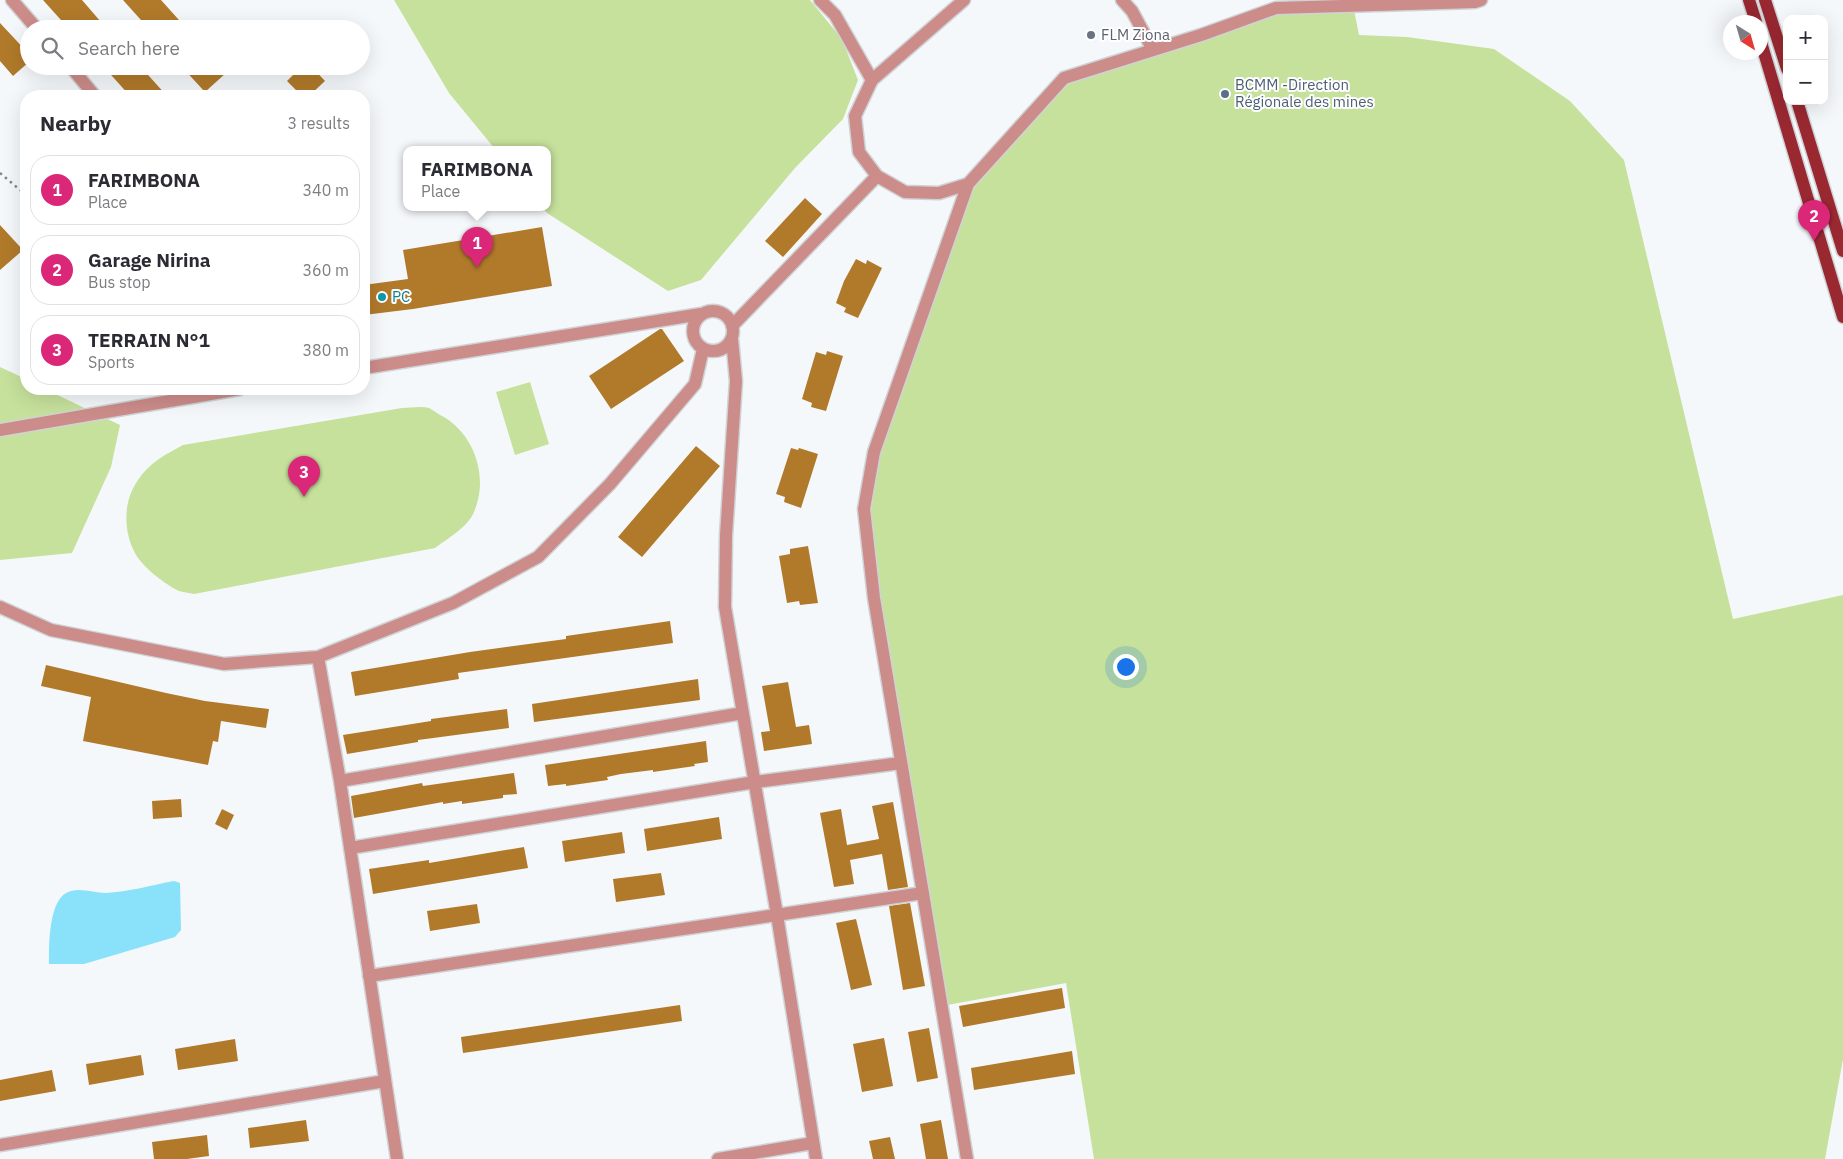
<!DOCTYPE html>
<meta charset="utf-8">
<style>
:root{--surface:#fff;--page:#f7f7f7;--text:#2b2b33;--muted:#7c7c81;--line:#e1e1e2;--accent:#db2777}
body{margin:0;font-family:"IBM Plex Sans",sans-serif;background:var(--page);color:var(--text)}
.controls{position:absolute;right:15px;top:15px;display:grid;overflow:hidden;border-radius:10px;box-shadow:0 5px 20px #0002}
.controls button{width:45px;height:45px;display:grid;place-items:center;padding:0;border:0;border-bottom:1px solid var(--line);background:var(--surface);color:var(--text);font:25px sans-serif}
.compass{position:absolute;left:1723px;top:15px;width:45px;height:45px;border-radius:50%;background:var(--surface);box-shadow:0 5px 20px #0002;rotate:143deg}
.you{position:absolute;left:1125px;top:666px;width:18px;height:18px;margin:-12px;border:4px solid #fff;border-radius:50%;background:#1a73e8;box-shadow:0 0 0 8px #1a73e833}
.badge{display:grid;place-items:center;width:32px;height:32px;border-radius:50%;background:var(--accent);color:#fff;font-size:16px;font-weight:700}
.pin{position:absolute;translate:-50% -41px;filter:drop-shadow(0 1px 2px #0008)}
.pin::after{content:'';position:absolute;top:26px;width:18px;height:15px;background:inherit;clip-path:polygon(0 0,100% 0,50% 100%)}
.popup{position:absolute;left:403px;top:146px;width:148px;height:65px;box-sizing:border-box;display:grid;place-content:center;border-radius:10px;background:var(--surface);filter:drop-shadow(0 1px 4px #0005);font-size:16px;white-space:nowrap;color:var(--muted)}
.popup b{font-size:19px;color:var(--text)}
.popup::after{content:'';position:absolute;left:50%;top:100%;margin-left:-10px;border:10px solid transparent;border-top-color:var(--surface)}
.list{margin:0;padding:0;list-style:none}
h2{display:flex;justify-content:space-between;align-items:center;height:65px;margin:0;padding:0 20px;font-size:21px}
h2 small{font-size:16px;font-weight:400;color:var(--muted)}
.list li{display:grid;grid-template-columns:32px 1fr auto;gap:15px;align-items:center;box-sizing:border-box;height:70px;margin:0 10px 10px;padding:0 10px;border:1px solid var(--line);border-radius:20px}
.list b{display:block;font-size:19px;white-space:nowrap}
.list p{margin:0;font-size:16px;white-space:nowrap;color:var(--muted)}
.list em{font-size:16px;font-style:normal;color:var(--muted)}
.icon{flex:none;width:28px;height:28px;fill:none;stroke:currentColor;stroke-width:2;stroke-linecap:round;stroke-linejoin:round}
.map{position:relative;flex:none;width:1843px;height:1159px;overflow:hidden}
.search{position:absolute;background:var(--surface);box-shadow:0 5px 20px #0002;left:20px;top:20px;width:350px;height:55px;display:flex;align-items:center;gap:12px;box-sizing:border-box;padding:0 18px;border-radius:28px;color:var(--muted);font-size:19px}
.panel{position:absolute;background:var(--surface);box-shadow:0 5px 20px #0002;left:20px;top:90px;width:350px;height:305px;border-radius:20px}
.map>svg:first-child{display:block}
.green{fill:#c6e19c}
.water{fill:#89e2fa}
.building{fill:#b17a2b}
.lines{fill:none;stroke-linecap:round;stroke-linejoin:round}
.minor-casing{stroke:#d0d3d6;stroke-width:15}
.major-casing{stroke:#d0d3d6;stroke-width:15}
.path{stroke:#838587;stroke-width:2.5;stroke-dasharray:2.5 4;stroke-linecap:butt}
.minor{stroke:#cc8c8a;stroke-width:12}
.major{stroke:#992831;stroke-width:12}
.worship-dot{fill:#6b7280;stroke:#fff;stroke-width:2}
.service-dot{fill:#5c6f8a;stroke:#fff;stroke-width:2}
.culture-dot{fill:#0f9aa8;stroke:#fff;stroke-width:2}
.labels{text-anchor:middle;stroke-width:4;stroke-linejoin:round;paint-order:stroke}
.worship-label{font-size:15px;fill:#5b616d;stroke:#fff;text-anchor:start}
.service-label{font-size:15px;fill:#4e5e75;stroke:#fff;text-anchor:start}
.culture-label{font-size:15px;fill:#0d838f;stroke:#fff;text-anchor:start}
</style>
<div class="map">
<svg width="1843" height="1159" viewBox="0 0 1843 1159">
<rect width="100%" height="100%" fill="#f5f8fb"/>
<!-- green -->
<path class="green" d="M394 0H810L842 39 858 80 843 119 795 168 701 280 668 291 547 213 542 207H547V149H495L449 93Z
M1353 5 1359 35 1407 37 1494 49 1570 101 1624 160 1733 619 1843 595V1059L1825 1159H1094L1066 983 942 1006 864 509 874 452 968 184 1064 78 1276 8Z
M0 367 26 379V389H45L120 425 111 467 72 553 0 560Z
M530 382 549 444 515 455 496 392Z
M402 408C410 408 421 406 429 408 433 410 438 414 442 416 475 434 489 478 474 512 468 527 447 539 435 548L194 594C189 593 183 592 179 591 166 585 141 566 135 553 123 531 123 501 138 480 149 463 166 454 183 445Z"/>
<!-- water -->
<path class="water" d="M174 881 180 883 181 930 175 937 84 964H49C49 946 48 896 71 891 83 888 94 893 106 893 128 892 152 885 174 881Z"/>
<!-- building -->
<path class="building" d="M43 0H82L107 29H69Z
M123 0H161L179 20 169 29H149Z
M0 23 29 54V62L13 76 0 61Z
M103 66H140L167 96H130Z
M181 66H220L226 73 205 92Z
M302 66H311L325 81 309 96H302L287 81Z
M805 198 822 214 783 257 765 241Z
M0 225 23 250 0 270Z
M542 227 552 286 413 309 364 315V283L371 284 408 279 403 250Z
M856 259 866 264 867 260 882 268 858 318 844 312 846 308 836 303 844 281Z
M660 329H662L684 361 611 409 589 376Z
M827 351 843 356 826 411 811 407 812 403 802 399 816 352 826 355Z
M696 446 720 466 642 557 618 537Z
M791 448 798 450 799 448 818 454 801 508 784 502 785 497 776 494Z
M808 546 818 603 800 605 799 601 787 603 779 556 790 554V549Z
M670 621 673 643 458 673 459 679 355 696 351 672 470 652 566 639V636Z
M46 665 166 693 205 701 269 709 266 728 221 721 218 742 213 741 208 765 83 741 91 697 41 686Z
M698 679 700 700 534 722 532 704Z
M788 682 796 727 809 725 812 744 764 751 761 732 770 731 762 686Z
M507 709 509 728 418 740V742L347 754 343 735 431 721V719Z
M706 741 708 762 694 764 695 766 653 772V770L621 774 607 777 608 780 566 786V784L548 786 545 765Z
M514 773 517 794 503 795V798L462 804V801L443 804V802L354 818 351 796 422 783 423 786Z
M181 799 182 817 153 819 152 801Z
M893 802 908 887 888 890 882 854 850 860 854 884 834 887 820 813 841 809 847 845 879 839 872 806Z
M222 809 234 815 227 830 215 824Z
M719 817 722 839 647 851 644 829Z
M622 832 625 853 565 862 562 841Z
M524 847 528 868 373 894 369 869 429 860V863Z
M661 873 665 895 616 902 613 879Z
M910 903 925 986 903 990 889 906Z
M477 904 480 923 430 931 427 911Z
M856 919 872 985 851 990 836 923Z
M1062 988 1065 1008 963 1027 959 1006Z
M680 1005 682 1021 463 1053 461 1037Z
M929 1028 938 1078 917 1082 908 1032Z
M884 1038 893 1086 862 1092 853 1044Z
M235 1039 238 1061 178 1070 175 1049Z
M1072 1051 1075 1074 974 1090 971 1068Z
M141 1055 144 1075 89 1085 86 1064Z
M52 1070 56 1091 0 1101V1080Z
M306 1120 309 1141 250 1148 248 1128Z
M941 1120 948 1159H926L920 1124Z
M207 1135 209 1156 187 1159H154L152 1142Z
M890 1137 895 1159H873L869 1141Z"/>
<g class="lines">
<!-- minor casing -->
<g class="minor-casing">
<path id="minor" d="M12 0 37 29
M820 0 835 15 872 80 855 116 859 152 877 176 905 192 939 193 968 184
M1122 0 1132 11 1153 50
M70 66 95 96
M872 80 964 0
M693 331a20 20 0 1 1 40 0a20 20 0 1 1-40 0Z
M732 326 877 176
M732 339 736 381 726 536 725 607 777 915 816 1159
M364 368 701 314
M0 430 240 389
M0 607 51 630 224 664 318 657 453 603 538 557 610 484 695 384 703 349
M318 657 340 781 397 1159
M340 781 743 713
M350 848 755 782 901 763
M369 976 923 893
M0 1145 385 1081
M718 1159 813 1143
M967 1159 874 598 864 509 874 452 968 184 1064 78 1201 35 1276 8 1475 2 1481 0"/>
</g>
<!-- major casing -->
<g class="major-casing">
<path id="major" d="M1749 0 1756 22
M1765 0 1787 69
M1760 39 1843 317
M1797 101 1843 251"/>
</g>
<!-- path -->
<path class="path" d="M0 173 26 195"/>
<!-- minor -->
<use href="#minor" class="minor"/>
<!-- major -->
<use href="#major" class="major"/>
</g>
<!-- markers -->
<circle class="worship-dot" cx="1091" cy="35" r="5"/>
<circle class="service-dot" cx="1225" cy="94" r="5"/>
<circle class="culture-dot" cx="382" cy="297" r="5"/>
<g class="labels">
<!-- worship labels -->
<g class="worship-label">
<text x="1101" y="40">FLM Ziona</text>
</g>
<!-- service labels -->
<g class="service-label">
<text x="1235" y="90">BCMM -Direction<tspan x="1235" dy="17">Régionale des mines</tspan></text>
</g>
<!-- culture labels -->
<g class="culture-label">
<text x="392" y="302">PC</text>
</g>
</g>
</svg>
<div class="controls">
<button>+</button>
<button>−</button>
</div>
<svg class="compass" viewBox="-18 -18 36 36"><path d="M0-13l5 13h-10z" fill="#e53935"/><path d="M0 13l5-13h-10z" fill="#7c7c81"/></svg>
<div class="you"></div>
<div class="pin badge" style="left:477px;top:268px">1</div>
<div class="popup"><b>FARIMBONA</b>Place</div>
<div class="pin badge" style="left:1814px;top:241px">2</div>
<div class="pin badge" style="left:304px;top:497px">3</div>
<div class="search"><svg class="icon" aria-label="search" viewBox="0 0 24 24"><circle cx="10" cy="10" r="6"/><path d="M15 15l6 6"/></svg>Search here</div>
<section class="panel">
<h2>Nearby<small>3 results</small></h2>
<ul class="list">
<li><span class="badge">1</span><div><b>FARIMBONA</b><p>Place</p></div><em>340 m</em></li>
<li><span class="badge">2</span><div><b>Garage Nirina</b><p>Bus stop</p></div><em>360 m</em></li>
<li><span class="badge">3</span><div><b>TERRAIN N°1</b><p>Sports</p></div><em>380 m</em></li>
</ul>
</section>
</div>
